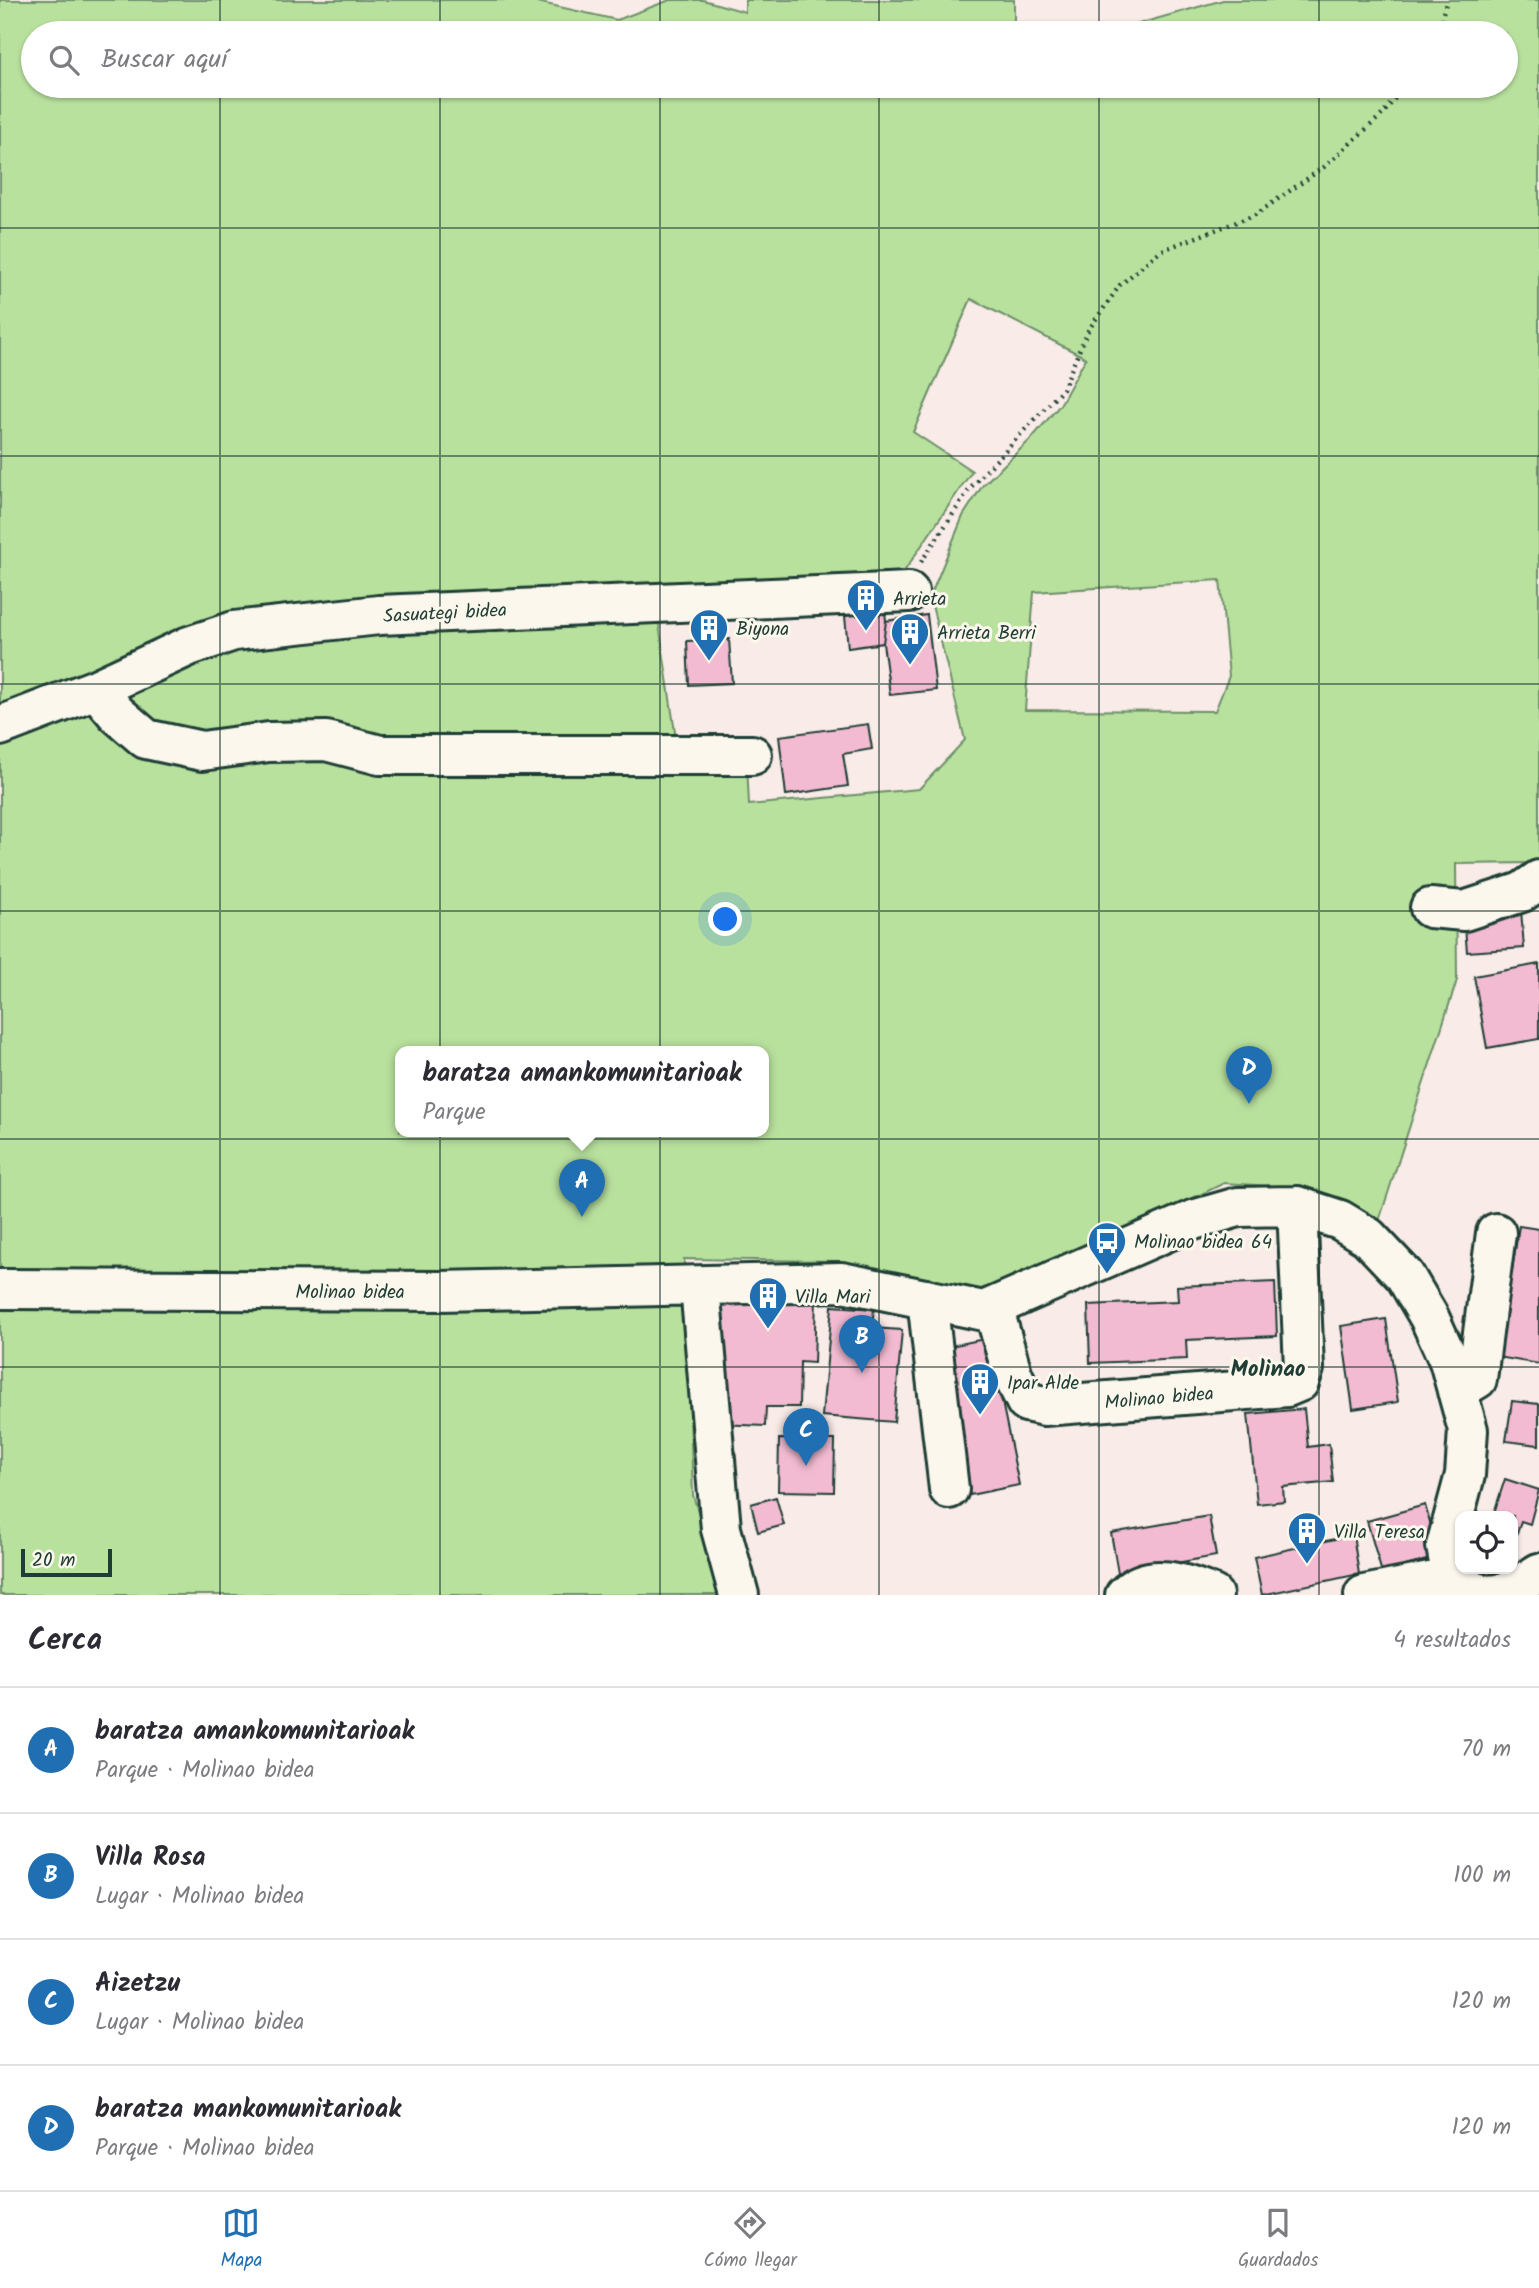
<!DOCTYPE html>
<html lang="es">
<meta charset="utf-8">
<style>
:root{--surface:#fff;--page:#f7f7f7;--text:#2b2b33;--muted:#7c7c81;--line:#e1e1e2;--accent:#1f6fb2}
body{margin:0;font-family:Kalam,sans-serif;background:var(--page);color:var(--text)}
.controls{position:absolute;right:21px;bottom:21px;display:grid;overflow:hidden;border-radius:14px;box-shadow:0 2px 5px #0004}
.controls button{width:63px;height:63px;display:grid;place-items:center;padding:0;border:0;border-bottom:2px solid var(--line);background:var(--surface);color:var(--text);font:35px sans-serif}
.scale{position:absolute;left:21px;bottom:18px;width:91px;box-sizing:border-box;padding-left:7px;border:4px solid #1f3d34;border-top:0;font-size:19px;line-height:24px;white-space:nowrap;color:#1f3d34;-webkit-text-stroke:5px #fbf7ec;paint-order:stroke}
.you{position:absolute;left:726px;top:920px;width:24px;height:24px;margin:-18px;border:5px solid #fff;border-radius:50%;background:#1a73e8;box-shadow:0 0 0 10px #1a73e833}
.badge{display:grid;place-items:center;width:46px;height:46px;border-radius:50%;background:var(--accent);color:#fff;font-size:23px;font-weight:700}
.pin{position:absolute;translate:-50% -58px;filter:drop-shadow(0 2px 4px #0008)}
.pin::after{content:'';position:absolute;top:37px;width:24px;height:21px;background:inherit;clip-path:polygon(0 0,100% 0,50% 100%)}
.popup{position:absolute;left:395px;top:1046px;width:374px;height:91px;box-sizing:border-box;display:grid;place-content:center;border-radius:14px;background:var(--surface);filter:drop-shadow(0 2px 5px #0005);font-size:23px;white-space:nowrap;color:var(--muted)}
.popup b{font-size:26px;color:var(--text)}
.popup::after{content:'';position:absolute;left:50%;top:100%;margin-left:-14px;border:14px solid transparent;border-top-color:var(--surface)}
.list{margin:0;padding:0;list-style:none}
h2{display:flex;justify-content:space-between;align-items:center;height:91px;margin:0;padding:0 28px;font-size:30px}
h2 small{font-size:23px;font-weight:400;color:var(--muted)}
.list li{display:grid;grid-template-columns:46px 1fr auto;gap:21px;align-items:center;box-sizing:border-box;height:126px;padding:0 28px;border-top:2px solid var(--line)}
.list b{display:block;font-size:26px;white-space:nowrap}
.list p{margin:0;font-size:23px;white-space:nowrap;color:var(--muted)}
.list em{font-size:23px;font-style:normal;color:var(--muted)}
.icon{flex:none;width:38px;height:38px;fill:none;stroke:currentColor;stroke-width:2;stroke-linecap:round;stroke-linejoin:round}
.map{position:relative;flex:none;width:1539px;height:1595px;overflow:hidden}
.search{position:absolute;background:var(--surface);box-shadow:0 2px 5px #0004;left:21px;right:21px;top:21px;height:77px;display:flex;align-items:center;gap:18px;box-sizing:border-box;padding:0 24px;border-radius:38px;color:var(--muted);font-size:26px}
.sheet{height:595px;background:var(--surface)}
nav{display:flex;justify-content:space-around;align-items:center;box-sizing:border-box;height:98px;border-top:2px solid var(--line);background:var(--surface);font-size:19px;color:var(--muted)}
nav a{display:grid;justify-items:center;gap:4px}
nav .on{color:var(--accent)}
.map>svg:first-child{display:block}
.green{fill:#b9e19e;stroke:#6c8f69;stroke-width:2;fill-rule:evenodd}
.building{fill:#f3bbd2;stroke:#1f3d34;stroke-width:2}
.lines{fill:none;stroke-linecap:round;stroke-linejoin:round}
.minor-casing{stroke:#1f3d34;stroke-width:44}
.path{stroke:#1f3d34;stroke-width:4.5;stroke-dasharray:2 5;stroke-linecap:butt}
.minor{stroke:#fbf7ec;stroke-width:38}
.grid{fill:none;stroke:#1f3d34;stroke-width:2;stroke-opacity:0.55}
.labels{text-anchor:middle;stroke-width:6;stroke-linejoin:round;paint-order:stroke}
.poi-label{font-size:19px;fill:#1f3d34;stroke:#fbf7ec;text-anchor:start}
.street-label{font-size:19px;fill:#1f3d34;stroke:#fbf7ec}
.quarter-label{font-size:23px;font-weight:bold;fill:#1f3d34;stroke:#fbf7ec}
</style>
<div class="map">
<svg width="1539" height="1595" viewBox="0 0 1539 1595">
<rect width="100%" height="100%" fill="#f9ebe7"/>
<filter id="ink" filterUnits="userSpaceOnUse"><feTurbulence type="fractalNoise" baseFrequency=".0143" numOctaves="2"/><feDisplacementMap in="SourceGraphic" scale="14" xChannelSelector="R" yChannelSelector="G"/><feConvolveMatrix kernelMatrix="1 2 1 2 8 2 1 2 1" color-interpolation-filters="sRGB"/></filter>
<g filter="url(#ink)">
<!-- green -->
<path class="green" d="M0 0H537V2L617 20 670 0H703L745 12V0H1014V33H33V86H1506V33H1106L1223 0H1539V863L1456 864 1457 980 1379 1221 1304 1188 1224 1183 1076 1255 997 1287 962 1291 837 1261 684 1259 693 1495 723 1595H0V741L225 642 429 622 658 617 677 746 747 763 749 805 919 789 965 740 930 597 963 516 983 485 1032 438 1060 405 1086 358 971 299 913 432 972 471 901 576 583 594 379 602 225 616 0 712ZM1220 580 1229 676 1215 711 1025 710 1034 592ZM400 1051H764V1131H400Z"/>
<!-- building -->
<path class="building" d="M885 611 886 621 883 643 848 648 845 616Z
M927 615 936 690 890 695 883 643 886 621Z
M729 639 732 683 689 685 687 641Z
M868 724 872 749 843 754 848 786 786 795 779 736Z
M1521 910 1524 948 1467 952 1464 915Z
M1539 964V1039L1487 1048 1474 976Z
M1519 1226 1539 1229V1364L1498 1357Z
M1275 1282 1277 1336 1186 1340 1187 1359 1090 1363 1088 1305 1178 1301 1177 1286Z
M722 1295 816 1297 814 1363 800 1362 799 1407H766L765 1426 719 1424Z
M832 1306 874 1309 872 1328 902 1330 894 1422 822 1416Z
M1386 1319 1398 1402 1353 1409 1341 1326Z
M989 1338 1019 1485 970 1495 941 1348Z
M1512 1401 1539 1404V1445L1506 1441Z
M1304 1409 1308 1447 1329 1444 1333 1482 1283 1487 1284 1501 1257 1504 1248 1414Z
M779 1439 835 1440 834 1492 778 1491Z
M1505 1479 1539 1490 1530 1524 1521 1521 1513 1544V1516H1493Z
M776 1497 784 1525 758 1532 751 1504Z
M1425 1505 1440 1556 1382 1573 1367 1521Z
M1209 1516 1216 1556 1118 1573 1111 1533Z
M1353 1535 1359 1574 1262 1595 1254 1557Z"/>
<g class="lines">
<!-- minor casing -->
<g class="minor-casing">
<path id="minor" d="M96 689 117 714 146 739 202 751 269 742 326 741 380 755H752
M0 726 96 689 189 646 234 631 379 615 909 592
M1430 908 1464 911 1522 892 1539 880
M700 1286 721 1529 739 1595
M0 1289 440 1291 842 1282 984 1311 1193 1220 1238 1207 1297 1206 1340 1220 1368 1237 1405 1276 1429 1317 1449 1361 1468 1430 1465 1475 1446 1546 1450 1568 1456 1577 1474 1591 1485 1595 1499 1594 1515 1588 1539 1573
M927 1299 949 1489
M993 1307 1013 1376 1026 1402 1044 1406 1287 1387 1299 1382 1304 1368 1297 1206
M1457 1391 1477 1379 1496 1233
M1125 1595C1150 1570 1185 1584 1213 1595
M1364 1595 1456 1577"/>
</g>
<!-- path -->
<path class="path" d="M1437 33 1447 0
M921 562 971 487 1063 389 1087 332 1120 285 1160 251 1255 215 1324 167 1383 114 1404 86"/>
<!-- minor -->
<use href="#minor" class="minor"/>
</g>
</g>
<!-- grid -->
<path class="grid" d="M220 0V33M440 0V33M660 0V33M879 0V33M1099 0V33M1319 0V33M220 86V1595M440 86V1595M660 86V1595M879 86V1595M1099 86V1595M1319 86V1595M0 228H1539M0 456H1539M0 684H1539M0 911H1539M0 1139H1539M0 1367H1539"/>
<!-- icons -->
<defs>
<g id="building-pin" transform="scale(2.0125)"><path d="M0 17L-7.5 6A9.5 9.5 0 1 1 7.5 6Z" fill="#1f6fb2" stroke="#fbf7ec"/><path d="M-4-6H4V6H1V3H-1V6H-4ZM-2.5-4.3h1.7v1.8h-1.7ZM.8-4.3h1.7v1.8H.8ZM-2.5-1h1.7V.8h-1.7ZM.8-1h1.7V.8H.8Z" fill="#fff"/></g>
<g id="bus-pin" transform="scale(2.0125)"><path d="M0 17L-7.5 6A9.5 9.5 0 1 1 7.5 6Z" fill="#1f6fb2" stroke="#fbf7ec"/><path d="M-5-6H5V4H4V6H2V4H-2V6H-4V4H-5ZM-3.5-4V0h7V-4ZM-3.5 1.2v1.5H-2V1.2ZM2 1.2v1.5H3.5V1.2Z" fill="#fff"/></g>
</defs>
<g fill-rule="evenodd">
<use href="#building-pin" x="866" y="598"/>
<use href="#building-pin" x="709" y="628"/>
<use href="#building-pin" x="910" y="632"/>
<use href="#bus-pin" x="1107" y="1241"/>
<use href="#building-pin" x="768" y="1296"/>
<use href="#building-pin" x="980" y="1382"/>
<use href="#building-pin" x="1307" y="1531"/>
</g>
<g class="labels">
<!-- poi labels -->
<g class="poi-label">
<text x="893" y="605">Arrieta</text>
<text x="736" y="635">Biyona</text>
<text x="937" y="639">Arrieta Berri</text>
<text x="1134" y="1248">Molinao bidea 64</text>
<text x="795" y="1303">Villa Mari</text>
<text x="1007" y="1389">Ipar Alde</text>
<text x="1334" y="1538">Villa Teresa</text>
</g>
<!-- street labels -->
<g class="street-label">
<text transform="translate(445 612) rotate(-3)" y="7">Sasuategi bidea</text>
<text x="350" y="1298">Molinao bidea</text>
<text transform="translate(1159 1397) rotate(-5)" y="7">Molinao bidea</text>
</g>
<!-- quarter labels -->
<g class="quarter-label">
<text x="1268" y="1376">Molinao</text>
</g>
</g>
</svg>
<div class="controls">
<button><svg class="icon" aria-label="locate" viewBox="0 0 24 24"><circle cx="12" cy="12" r="6"/><path d="M12 2v4M12 18v4M2 12h4M18 12h4"/></svg></button>
</div>
<div class="scale">20 m</div>
<div class="you"></div>
<div class="pin badge" style="left:582px;top:1217px">A</div>
<div class="popup"><b>baratza amankomunitarioak</b>Parque</div>
<div class="pin badge" style="left:862px;top:1373px">B</div>
<div class="pin badge" style="left:806px;top:1466px">C</div>
<div class="pin badge" style="left:1249px;top:1104px">D</div>
<div class="search"><svg class="icon" aria-label="search" viewBox="0 0 24 24"><circle cx="10" cy="10" r="6"/><path d="M15 15l6 6"/></svg>Buscar aquí</div>
</div>
<section class="sheet">
<h2>Cerca<small>4 resultados</small></h2>
<ul class="list">
<li><span class="badge">A</span><div><b>baratza amankomunitarioak</b><p>Parque · Molinao bidea</p></div><em>70 m</em></li>
<li><span class="badge">B</span><div><b>Villa Rosa</b><p>Lugar · Molinao bidea</p></div><em>100 m</em></li>
<li><span class="badge">C</span><div><b>Aizetzu</b><p>Lugar · Molinao bidea</p></div><em>120 m</em></li>
<li><span class="badge">D</span><div><b>baratza mankomunitarioak</b><p>Parque · Molinao bidea</p></div><em>120 m</em></li>
</ul>
</section>
<nav>
<a class="on"><svg class="icon" aria-label="map" viewBox="0 0 24 24"><path d="M3 6l6-2 6 2 6-2v14l-6 2-6-2-6 2zM9 4v14M15 6v14"/></svg>Mapa</a>
<a><svg class="icon" aria-label="directions" viewBox="0 0 24 24"><path d="M12 3l9 9-9 9-9-9zM9 14v-3h6M13 9l2 2-2 2"/></svg>Cómo llegar</a>
<a><svg class="icon" aria-label="saved" viewBox="0 0 24 24"><path d="M7 4h10v16l-5-4-5 4z"/></svg>Guardados</a>
</nav>
